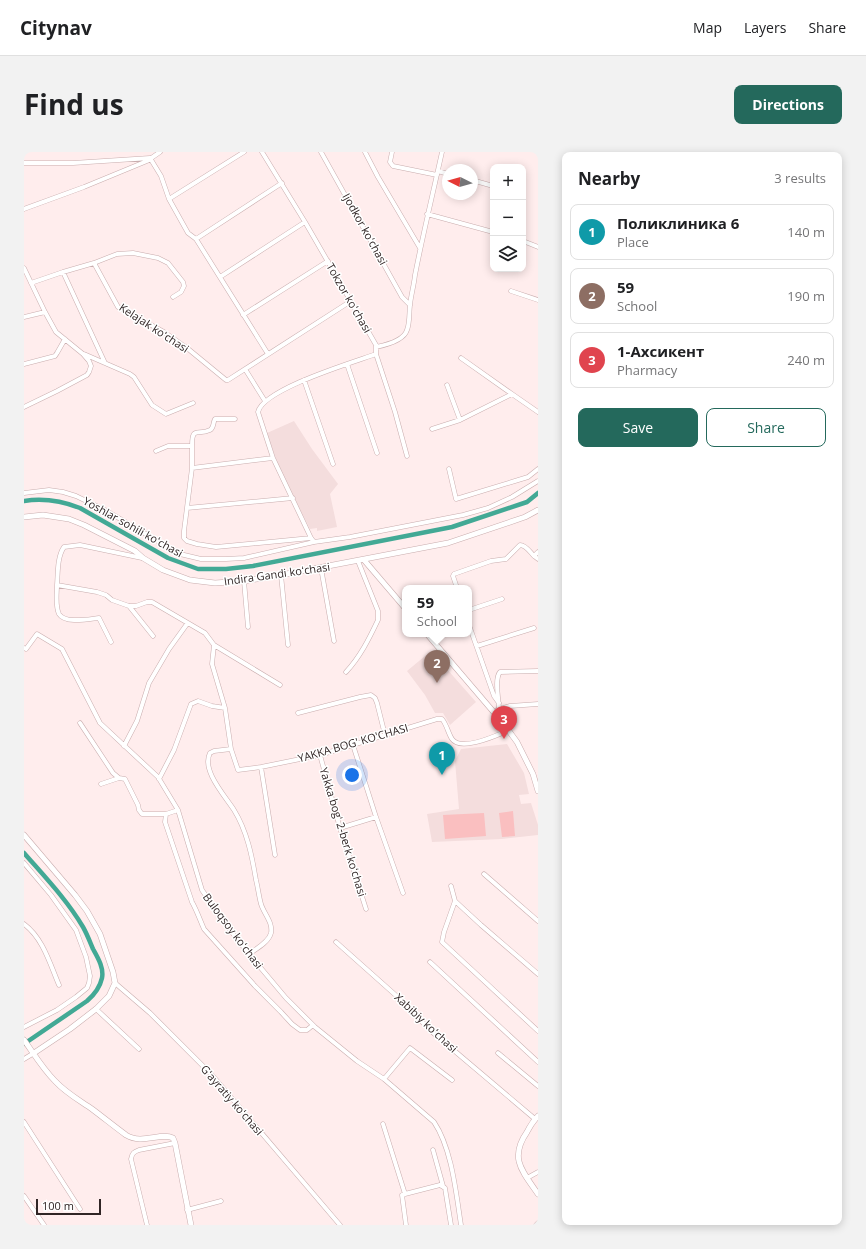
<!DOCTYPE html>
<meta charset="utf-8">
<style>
:root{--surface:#fff;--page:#f2f2f2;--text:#202124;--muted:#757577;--line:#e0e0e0;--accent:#24695c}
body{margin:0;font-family:"Open Sans",sans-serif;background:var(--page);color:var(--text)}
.controls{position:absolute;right:12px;top:12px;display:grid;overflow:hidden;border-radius:8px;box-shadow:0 2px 10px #0003}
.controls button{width:36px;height:36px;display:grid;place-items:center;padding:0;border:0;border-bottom:1px solid var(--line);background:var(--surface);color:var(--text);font:20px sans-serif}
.compass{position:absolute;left:418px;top:12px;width:36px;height:36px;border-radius:50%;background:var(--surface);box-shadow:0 2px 10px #0003;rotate:275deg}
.scale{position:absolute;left:12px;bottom:10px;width:65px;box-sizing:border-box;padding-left:4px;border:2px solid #302525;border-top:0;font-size:11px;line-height:14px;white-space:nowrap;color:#302525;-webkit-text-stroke:3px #fff;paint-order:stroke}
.you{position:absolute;left:328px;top:623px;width:14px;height:14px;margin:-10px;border:3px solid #fff;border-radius:50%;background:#1a73e8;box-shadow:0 0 0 6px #1a73e833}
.badge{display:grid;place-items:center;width:26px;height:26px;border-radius:50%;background:var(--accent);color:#fff;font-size:13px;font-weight:700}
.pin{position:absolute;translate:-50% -33px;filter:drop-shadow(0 1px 2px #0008)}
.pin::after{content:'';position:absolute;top:21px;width:14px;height:12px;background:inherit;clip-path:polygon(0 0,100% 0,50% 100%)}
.popup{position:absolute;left:378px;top:433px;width:70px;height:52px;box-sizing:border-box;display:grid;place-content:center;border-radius:8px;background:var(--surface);filter:drop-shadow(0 1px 3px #0005);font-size:13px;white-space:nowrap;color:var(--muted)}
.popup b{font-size:15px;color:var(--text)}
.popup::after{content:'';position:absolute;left:50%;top:100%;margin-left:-8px;border:8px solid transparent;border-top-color:var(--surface)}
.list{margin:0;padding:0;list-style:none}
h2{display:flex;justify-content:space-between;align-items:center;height:52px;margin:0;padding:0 16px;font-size:17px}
h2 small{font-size:13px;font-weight:400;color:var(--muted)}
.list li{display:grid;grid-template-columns:26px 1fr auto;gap:12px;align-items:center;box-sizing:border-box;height:56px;margin:0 8px 8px;padding:0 8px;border:1px solid var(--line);border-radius:8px}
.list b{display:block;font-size:15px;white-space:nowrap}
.list p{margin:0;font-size:13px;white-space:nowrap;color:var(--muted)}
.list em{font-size:13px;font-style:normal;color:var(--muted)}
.actions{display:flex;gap:8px;padding:12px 16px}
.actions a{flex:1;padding:9px 0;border:1px solid var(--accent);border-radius:8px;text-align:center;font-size:14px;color:var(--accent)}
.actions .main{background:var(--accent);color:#fff}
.icon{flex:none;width:22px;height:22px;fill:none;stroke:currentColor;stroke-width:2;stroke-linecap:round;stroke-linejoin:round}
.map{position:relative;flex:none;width:514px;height:1073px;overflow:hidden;border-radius:8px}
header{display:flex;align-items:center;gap:24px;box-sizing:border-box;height:56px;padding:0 20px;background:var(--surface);border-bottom:1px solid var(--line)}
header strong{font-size:19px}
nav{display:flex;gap:22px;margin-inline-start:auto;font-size:14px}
.intro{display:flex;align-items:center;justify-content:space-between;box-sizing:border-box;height:96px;padding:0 24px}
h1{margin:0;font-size:28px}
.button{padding:10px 18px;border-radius:8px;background:var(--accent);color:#fff;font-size:14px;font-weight:700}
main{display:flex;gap:24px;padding:0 24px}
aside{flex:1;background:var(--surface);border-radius:8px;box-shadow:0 2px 10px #0003}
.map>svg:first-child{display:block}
.built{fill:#f4dddd}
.green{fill:#fabfc0}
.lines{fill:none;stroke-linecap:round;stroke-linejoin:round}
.canal{stroke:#42a995;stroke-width:4.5}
.minor-casing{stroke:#c9adae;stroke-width:5}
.tertiary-casing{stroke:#c9adae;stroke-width:6}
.minor{stroke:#fff;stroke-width:4}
.tertiary{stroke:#fff;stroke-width:5}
.labels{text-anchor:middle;stroke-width:3;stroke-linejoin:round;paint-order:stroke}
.street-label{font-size:11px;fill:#302525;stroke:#fff}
</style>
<header>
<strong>Citynav</strong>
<nav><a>Map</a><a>Layers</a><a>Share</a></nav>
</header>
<div class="intro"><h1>Find us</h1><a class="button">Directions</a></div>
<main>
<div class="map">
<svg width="514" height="1073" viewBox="0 0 514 1073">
<rect width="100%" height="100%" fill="#ffeded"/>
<!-- built -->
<path class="built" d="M270 269 288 297 314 332 306 342 313 375 293 379V376L286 377 256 318 243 281Z
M407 499 452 550 426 573 419 561H411L401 543 383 519Z
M483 592 500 621 505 642 495 643 497 652 507 651 514 673V683L478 687 408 690 403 662 435 657 431 609 437 597Z"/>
<!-- green -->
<path class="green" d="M489 659 491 684 478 685 475 661Z
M460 661 462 684 421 687 419 663Z"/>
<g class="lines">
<!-- canal -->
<path class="canal" d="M0 349C19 346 38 349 56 356L144 406 174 417H202L229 414 428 375 503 350 514 341
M0 701C21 725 43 748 59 775 63 782 66 790 69 797 74 806 80 816 78 826 76 835 70 843 63 849L0 892"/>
<!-- minor casing -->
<g class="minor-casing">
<path id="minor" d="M238 0 281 70 352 193V202L371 260 383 304
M297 0 378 145 386 153
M341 0 354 25 396 96
M368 0 366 10 369 14 413 23
M0 11H49L126 6 137 24 145 47 164 81 172 87 244 202
M414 19 424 22
M448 28 469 34
M145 47 220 0
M0 57 60 35 123 9 136 0
M403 62 469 80
M172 87 258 31
M499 89 514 95
M70 111 94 155 140 180 163 196 202 228H204L327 149
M0 116 21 160 32 180 59 202 65 209 67 214 65 220 63 223 33 239 0 255
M39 120 81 211
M196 125 281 70
M7 131 39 120 70 111 93 102 109 101 134 106 144 111 159 130 160 134 157 140 149 145
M487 139 514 148
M219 163 304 109
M0 165 21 160
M352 195C362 193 380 188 383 178 386 170 385 161 386 153 387 143 390 133 391 123 399 82 409 41 418 0
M60 202 106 222 110 225 128 253 142 262 169 251
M437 206 488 242
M0 212 31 204 33 201 41 187
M323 212 353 301
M221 217 241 249
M280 228 309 312
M423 233 436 268 488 242 514 260
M408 277 436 268
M168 294C168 273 174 284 186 278 190 276 189 270 191 267H211
M132 299 144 294H168V316L160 379V386L163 389 173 392 192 395 287 386
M168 316 249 306
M425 317 432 347 504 325 514 317
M0 341 25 338 39 340 52 344 81 358 156 402 177 407H202L220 406 290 390 326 385 439 363 464 356 488 345 514 329
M163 356 269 346
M290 390 287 386 249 306 234 260C239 237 330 210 352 202
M514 400 510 404 514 407
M118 406 56 393 40 395C33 405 34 421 33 433L73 440 82 443 88 448 105 454H112L123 450H128L181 481 190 493 256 533
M297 416 310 489
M257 423 264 493
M220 429 224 475
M33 433C33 441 31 454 35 462 41 472 65 467 75 466L87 490
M433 436 429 424 430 422 467 409 482 407 496 393C502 393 506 400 510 404
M105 454 129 484
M445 458 478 447
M445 473 470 544 475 551
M190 493 188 512 201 556 207 597 214 618 237 615 296 603 413 567H418C423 573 424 581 428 587 437 600 474 583 485 578
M453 494 510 476
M0 496 2 497 13 482 38 497 76 571 134 625 154 658 178 738 203 774 225 802 262 846 291 875 333 909 360 927 410 970C428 997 432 1041 437 1073
M322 520C336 505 345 487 354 468V459L334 409
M475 557C475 548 470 527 476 520L514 519
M473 558 486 554 514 552
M274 561 336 545 347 543 351 546 353 551 361 583
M56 571 89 621 95 626 101 627 114 653 115 658 118 662H142
M329 593 352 665 379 741
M100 594 113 569 125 531 145 497 163 472
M207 597 190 599 186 601C177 618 201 644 210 658 223 679 228 704 232 728 234 736 235 745 237 752 240 762 249 770 247 781 245 790 232 797 225 802
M296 603 316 676 342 757
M237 615 251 703
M135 627 150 598 167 552 174 549 188 554 201 556
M77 632 95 626
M154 658 142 662 141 670 168 750C173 759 176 768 180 777L231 834 257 860 268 872 276 878H283L289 873
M316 676 352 665
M0 711 27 743 52 778 62 805 66 824 65 831 63 836 52 845 33 858 0 875
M460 722 514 769
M427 734 431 749 457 773 514 822
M431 749 420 780 418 790 514 879
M0 772C19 786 26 812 35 833
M312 790 376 847 407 879 511 967
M406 810 514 910
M91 831 126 861 188 923 316 1073
M72 857 115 897
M474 901 514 934
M0 907 10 901
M360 927 386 896 428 928
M0 970 56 1057
M359 972 381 1042 416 1033 421 1036 427 1073
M409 998 419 1034
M503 1026 514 1020
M381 1042 378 1043 382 1073
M0 1044 20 1073
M163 1058 197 1049
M123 1073 107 1007C108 1001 110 1000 115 998L151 991
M512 1073 514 1071"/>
</g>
<!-- tertiary casing -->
<g class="tertiary-casing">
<path id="tertiary" d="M0 365 19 363 45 367 60 373 111 399 119 406 139 418 166 428 191 431 220 429 257 423 424 391 501 365 514 358
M340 408 381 456
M403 482 479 571 493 590 509 622 514 639
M0 683 51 743 63 759 76 782 89 820 91 831 85 844 72 857 46 877 10 901
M0 888C10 902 19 917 31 929 42 941 55 948 68 957 80 966 91 975 102 983 118 993 137 980 149 986L151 991 167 1073
M514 964C509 969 506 974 503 980 485 1006 498 1019 514 1042"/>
</g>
<!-- minor -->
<use href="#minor" class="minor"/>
<!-- tertiary -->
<use href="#tertiary" class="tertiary"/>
</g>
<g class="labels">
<!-- street labels -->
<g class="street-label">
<text transform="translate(341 77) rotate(61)" y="4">Ijodkor koʻchasi</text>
<text transform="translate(325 146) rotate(60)" y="4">Tokzor koʻchasi</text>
<text transform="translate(130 176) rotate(33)" y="4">Kelajak koʻchasi</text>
<text transform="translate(109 375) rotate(29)" y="4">Yoshlar sohili koʻchasi</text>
<text transform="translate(253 422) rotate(-8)" y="4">Indira Gandi koʻchasi</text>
<text transform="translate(329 591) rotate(-16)" y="4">YAKKA BOG' KO'CHASI</text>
<text transform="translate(319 680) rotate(73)" y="4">Yakka bogʻ 2-berk koʻchasi</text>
<text transform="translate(209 779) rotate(53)" y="4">Buloqsoy koʻchasi</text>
<text transform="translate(402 871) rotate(43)" y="4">Xabibiy koʻchasi</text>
<text transform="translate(208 948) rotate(49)" y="4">Gʻayratiy koʻchasi</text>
</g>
</g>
</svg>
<div class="controls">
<button>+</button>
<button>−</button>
<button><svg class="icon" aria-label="layers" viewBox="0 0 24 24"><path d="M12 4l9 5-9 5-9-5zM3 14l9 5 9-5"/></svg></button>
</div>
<svg class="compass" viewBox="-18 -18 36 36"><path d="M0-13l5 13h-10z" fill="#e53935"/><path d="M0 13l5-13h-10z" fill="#757577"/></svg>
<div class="scale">100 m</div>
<div class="you"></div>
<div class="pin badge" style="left:418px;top:623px;background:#0f9aa8">1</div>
<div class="pin badge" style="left:413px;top:531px;background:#8d6e63">2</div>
<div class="popup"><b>59</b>School</div>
<div class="pin badge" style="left:480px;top:587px;background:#e0444e">3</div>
</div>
<aside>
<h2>Nearby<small>3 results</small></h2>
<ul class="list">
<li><span class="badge" style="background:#0f9aa8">1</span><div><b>Поликлиника 6</b><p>Place</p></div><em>140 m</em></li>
<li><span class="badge" style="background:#8d6e63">2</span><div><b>59</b><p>School</p></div><em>190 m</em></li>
<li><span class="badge" style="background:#e0444e">3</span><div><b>1-Ахсикент</b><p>Pharmacy</p></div><em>240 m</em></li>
</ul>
<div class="actions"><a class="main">Save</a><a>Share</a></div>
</aside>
</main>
